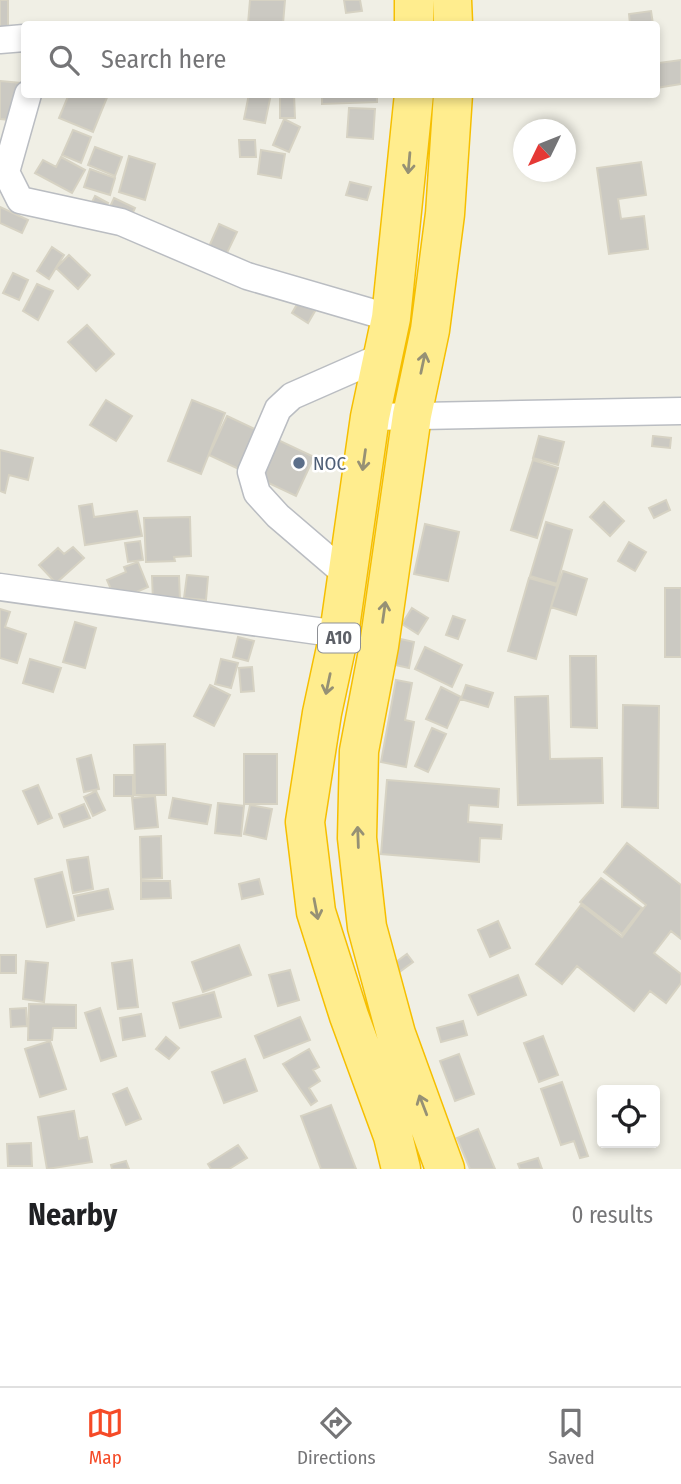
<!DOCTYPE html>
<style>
:root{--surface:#fff;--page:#f2f2f2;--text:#202124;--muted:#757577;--line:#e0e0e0;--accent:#f54a27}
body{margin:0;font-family:"Fira Sans Condensed",sans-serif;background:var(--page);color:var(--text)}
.controls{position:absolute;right:21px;bottom:21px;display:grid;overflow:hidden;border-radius:7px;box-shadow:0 4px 10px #0003}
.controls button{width:63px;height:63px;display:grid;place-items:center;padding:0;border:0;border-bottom:2px solid var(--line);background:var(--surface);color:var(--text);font:35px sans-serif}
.compass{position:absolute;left:513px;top:119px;width:63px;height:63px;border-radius:50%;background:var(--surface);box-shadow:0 4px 10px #0003;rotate:227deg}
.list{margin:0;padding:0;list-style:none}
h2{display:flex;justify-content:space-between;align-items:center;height:91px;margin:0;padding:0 28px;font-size:30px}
h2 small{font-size:23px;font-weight:400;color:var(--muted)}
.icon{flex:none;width:38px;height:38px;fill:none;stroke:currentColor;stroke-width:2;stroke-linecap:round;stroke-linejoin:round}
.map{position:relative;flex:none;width:681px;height:1169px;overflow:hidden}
.search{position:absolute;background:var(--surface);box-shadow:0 4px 10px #0003;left:21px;right:21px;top:21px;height:77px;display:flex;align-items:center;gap:18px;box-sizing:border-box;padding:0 24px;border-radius:7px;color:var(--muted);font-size:26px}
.sheet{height:217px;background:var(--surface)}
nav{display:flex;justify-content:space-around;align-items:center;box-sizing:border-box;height:98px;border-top:2px solid var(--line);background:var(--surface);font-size:19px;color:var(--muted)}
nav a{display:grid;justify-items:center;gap:4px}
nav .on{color:var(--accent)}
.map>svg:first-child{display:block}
.building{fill:#cbc9c2;stroke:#d6d2c3;stroke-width:2}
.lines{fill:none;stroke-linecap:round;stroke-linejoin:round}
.minor-casing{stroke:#babdc2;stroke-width:29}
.highway-casing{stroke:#f6bf00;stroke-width:41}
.minor{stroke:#fff;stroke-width:26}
.highway{stroke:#ffed8e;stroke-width:38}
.oneway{stroke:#969175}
.service-dot{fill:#5c6f8a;stroke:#fff;stroke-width:2.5}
.labels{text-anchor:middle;stroke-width:5;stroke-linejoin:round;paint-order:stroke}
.shield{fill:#fff;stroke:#8e9095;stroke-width:2}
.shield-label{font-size:18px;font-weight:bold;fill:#5d6067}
.service-label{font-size:19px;fill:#4e5e75;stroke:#fff;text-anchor:start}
</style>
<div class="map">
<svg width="681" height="1169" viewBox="0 0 681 1169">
<rect width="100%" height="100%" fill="#f0efe5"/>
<!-- building -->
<path class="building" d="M0 0H8V42H0Z
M250 0H285L283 24H248Z
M344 0H360L362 11 346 13Z
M651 11 653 24H630L629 14Z
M656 48 659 63 681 60V84L656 88Z
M0 81 21 83 18 121 0 119Z
M69 94 108 95 93 132 59 118Z
M249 94H271L265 123 244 119Z
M280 94H294L295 118H280Z
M322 94H377V102L322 104Z
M349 108 375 109 373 139 347 137Z
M284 119 300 127 289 152 273 145Z
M73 130 91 137 81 163 62 155Z
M239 140H255L256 157H240Z
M95 147 122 157 115 176 88 165Z
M261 150 285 154 281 178 258 174Z
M129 156 155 164 145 200 119 192Z
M61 157 85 170 72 193 35 173 43 160 56 167Z
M641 162 646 195 618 199 621 219 644 216 648 249 609 254 597 168Z
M90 169 115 178 110 195 84 187Z
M350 182 371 187 367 200 346 195Z
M95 196 108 203 95 229 82 222Z
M114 198 135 208 124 232 103 222Z
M0 207 28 220 22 233 0 223Z
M219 224 237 232 224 259 207 251Z
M52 247 64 255 49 279 37 271Z
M69 255 90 275 78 289 56 268Z
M13 273 28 280 19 300 3 293Z
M37 284 53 291 38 320 23 311Z
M299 301 315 311 308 323 292 313Z
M87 325 114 354 96 371 68 342Z
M106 400 132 416 116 441 90 425Z
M192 400 225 413 201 474 168 461Z
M227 416 314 457 296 496 209 455Z
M539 436 564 442 558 465 533 458Z
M653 436 671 438 670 448 652 446Z
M0 450 33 458 28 480 9 475 5 493 0 491Z
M533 460 558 468 537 538 511 530Z
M666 500 670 510 654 518 649 508Z
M604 502 624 521 610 536 590 517Z
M92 504 94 517 137 511 142 536 85 545 79 506Z
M190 517 191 556 174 557 175 561 146 562 144 518Z
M546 522 572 530 557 584 530 576Z
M425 524 459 532 448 581 414 574Z
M140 541 143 560 128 562 125 543Z
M629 542 646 552 635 571 618 561Z
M73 547 84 558 56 583 39 565 58 548 64 554Z
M138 562 148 587 116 601 107 580 126 572 124 567Z
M563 571 587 579 576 615 551 607Z
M187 575 208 577 206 600 184 598Z
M152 576H179L180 600 153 601Z
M529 578 557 586 536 659 508 651Z
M665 588H681V657H665Z
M412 608 428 618 418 634 402 624Z
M0 609 10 612 5 627 26 634 17 663 0 658Z
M453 616 465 620 458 639 446 635Z
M75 622 96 628 85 668 63 662Z
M238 637 254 641 248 661 233 657Z
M396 638 414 642 409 668 391 664Z
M425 647 462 665 452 687 415 669Z
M570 656H596L597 728 571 727Z
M30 659 61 668 53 692 23 683Z
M221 659 238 663 231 688 215 684Z
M252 667 254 691 241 692 239 668Z
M396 680 412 683 405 720 414 722 406 767 381 762Z
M210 685 230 695 214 726 194 716Z
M466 685 493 693 488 707 461 699Z
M441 687 461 697 447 728 426 719Z
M548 696 550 759 602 758 603 803 518 805 515 697Z
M623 705 659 706 658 808 622 807Z
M432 728 446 734 428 772 415 766Z
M165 744 166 795H135L134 745Z
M244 754H277V804H244Z
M91 755 99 789 84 792 77 759Z
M114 775H133V796H114Z
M387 780 499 789 498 807 469 805 468 822 502 825 501 839 480 838 479 862 381 854Z
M38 785 52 818 38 824 23 791Z
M96 791 105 810 93 816 84 797Z
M155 796 158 827 135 829 132 798Z
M173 798 211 805 207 824 169 818Z
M218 803 244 806 241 836 215 833Z
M84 804 90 818 64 827 59 814Z
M250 805 272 809 266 839 244 834Z
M161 836 162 878 141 879 140 837Z
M627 843 681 885V939L671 931 654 953 681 974V983L666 1003 650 991 634 1011 577 966 562 984 536 964 581 905 622 937 646 905 604 872Z
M88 857 93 889 73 893 67 860Z
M62 872 74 920 47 927 35 879Z
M601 878 642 908 622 934 580 902Z
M259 879 263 894 242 899 239 884Z
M141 881H170L171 898 141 899Z
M108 889 113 909 78 916 74 896Z
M498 921 510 948 490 957 478 930Z
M239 945 251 975 203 992 192 962Z
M407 954 413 962 398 973 392 965Z
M0 955H16V973H0Z
M132 960 138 1007 118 1009 112 963Z
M26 961 48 963 44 1002 23 999Z
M290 970 299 1000 278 1006 269 975Z
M518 975 526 995 478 1015 469 995Z
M214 992 221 1017 180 1028 173 1003Z
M29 1004 76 1005V1028H53L52 1040H28Z
M26 1008 27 1026 11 1027 10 1009Z
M100 1008 116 1056 101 1061 85 1013Z
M141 1014 145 1036 123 1040 120 1018Z
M300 1017 310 1040 264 1058 255 1036Z
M463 1021 467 1035 441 1042 437 1028Z
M543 1036 558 1075 539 1082 524 1043Z
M166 1037 179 1048 169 1059 156 1049Z
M50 1041 66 1089 40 1097 25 1049Z
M309 1049 319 1067 313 1070 320 1081 309 1088 317 1101 311 1105 283 1064Z
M459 1054 474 1094 455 1101 440 1061Z
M245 1059 257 1091 224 1103 212 1072Z
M562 1082 588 1156 580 1158 574 1141 561 1145 541 1089Z
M127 1088 141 1119 126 1125 113 1094Z
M331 1105 356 1169H321L301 1116Z
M74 1111 79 1139 87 1137 92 1162 47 1169 38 1117Z
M478 1129 495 1169H470L457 1138Z
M31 1143 32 1166H8L7 1144Z
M238 1145 247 1158 229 1169H211L208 1164Z
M538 1158 542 1169H520L518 1164Z
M126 1161 129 1169H112L111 1165Z"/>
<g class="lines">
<!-- minor casing -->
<g class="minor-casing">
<path id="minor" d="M0 40 24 38
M28 94 6 172 20 200 121 222 247 276 391 318
M370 417 681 411
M348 576 278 516 257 493 251 472 278 409 292 396 383 356
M0 587 339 634"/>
</g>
<!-- highway casing -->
<g class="highway-casing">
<path id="highway" d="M414 0V24
M452 0 453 24
M401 1169 393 1136 349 1016 316 912 305 822 322 713 339 634 370 417 391 318 414 94
M445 1169 396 1034 367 927 357 838 359 751 379 646 412 415 430 330 445 214 453 94"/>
</g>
<!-- minor -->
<use href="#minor" class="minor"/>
<!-- highway -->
<use href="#highway" class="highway"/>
</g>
<!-- one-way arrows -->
<defs><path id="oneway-shaft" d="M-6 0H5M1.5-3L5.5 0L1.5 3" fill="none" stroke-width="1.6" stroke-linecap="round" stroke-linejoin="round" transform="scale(1.75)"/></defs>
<g class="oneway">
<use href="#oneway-shaft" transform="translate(409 163) rotate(95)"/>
<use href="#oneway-shaft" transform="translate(423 363) rotate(-78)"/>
<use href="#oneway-shaft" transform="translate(364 460) rotate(98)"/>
<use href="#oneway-shaft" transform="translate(384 612) rotate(-82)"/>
<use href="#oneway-shaft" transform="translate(328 684) rotate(102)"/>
<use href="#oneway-shaft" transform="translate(358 837) rotate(-92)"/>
<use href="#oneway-shaft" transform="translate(316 909) rotate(79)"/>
<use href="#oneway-shaft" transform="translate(423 1105) rotate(-111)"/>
</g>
<!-- markers -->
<circle class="service-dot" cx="299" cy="463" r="7"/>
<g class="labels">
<!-- shield labels -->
<rect class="shield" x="318" y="623.5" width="42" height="29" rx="5"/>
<g class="shield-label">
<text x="339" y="644">A10</text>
</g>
<!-- service labels -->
<g class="service-label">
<text x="313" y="470">NOC</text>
</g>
</g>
</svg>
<div class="controls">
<button><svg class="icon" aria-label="locate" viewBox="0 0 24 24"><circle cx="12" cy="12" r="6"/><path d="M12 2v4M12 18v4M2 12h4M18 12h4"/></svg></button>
</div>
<svg class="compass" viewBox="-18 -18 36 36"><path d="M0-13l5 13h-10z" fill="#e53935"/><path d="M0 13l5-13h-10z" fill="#757577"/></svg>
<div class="search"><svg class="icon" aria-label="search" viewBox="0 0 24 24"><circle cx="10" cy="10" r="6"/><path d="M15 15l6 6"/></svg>Search here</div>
</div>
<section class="sheet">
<h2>Nearby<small>0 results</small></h2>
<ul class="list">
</ul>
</section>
<nav>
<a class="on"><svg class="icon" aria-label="map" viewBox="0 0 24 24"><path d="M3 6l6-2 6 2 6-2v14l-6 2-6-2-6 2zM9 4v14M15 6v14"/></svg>Map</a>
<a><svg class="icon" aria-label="directions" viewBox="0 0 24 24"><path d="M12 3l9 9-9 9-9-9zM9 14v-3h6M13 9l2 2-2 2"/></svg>Directions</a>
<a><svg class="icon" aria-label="saved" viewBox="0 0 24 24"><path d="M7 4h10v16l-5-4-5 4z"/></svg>Saved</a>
</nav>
